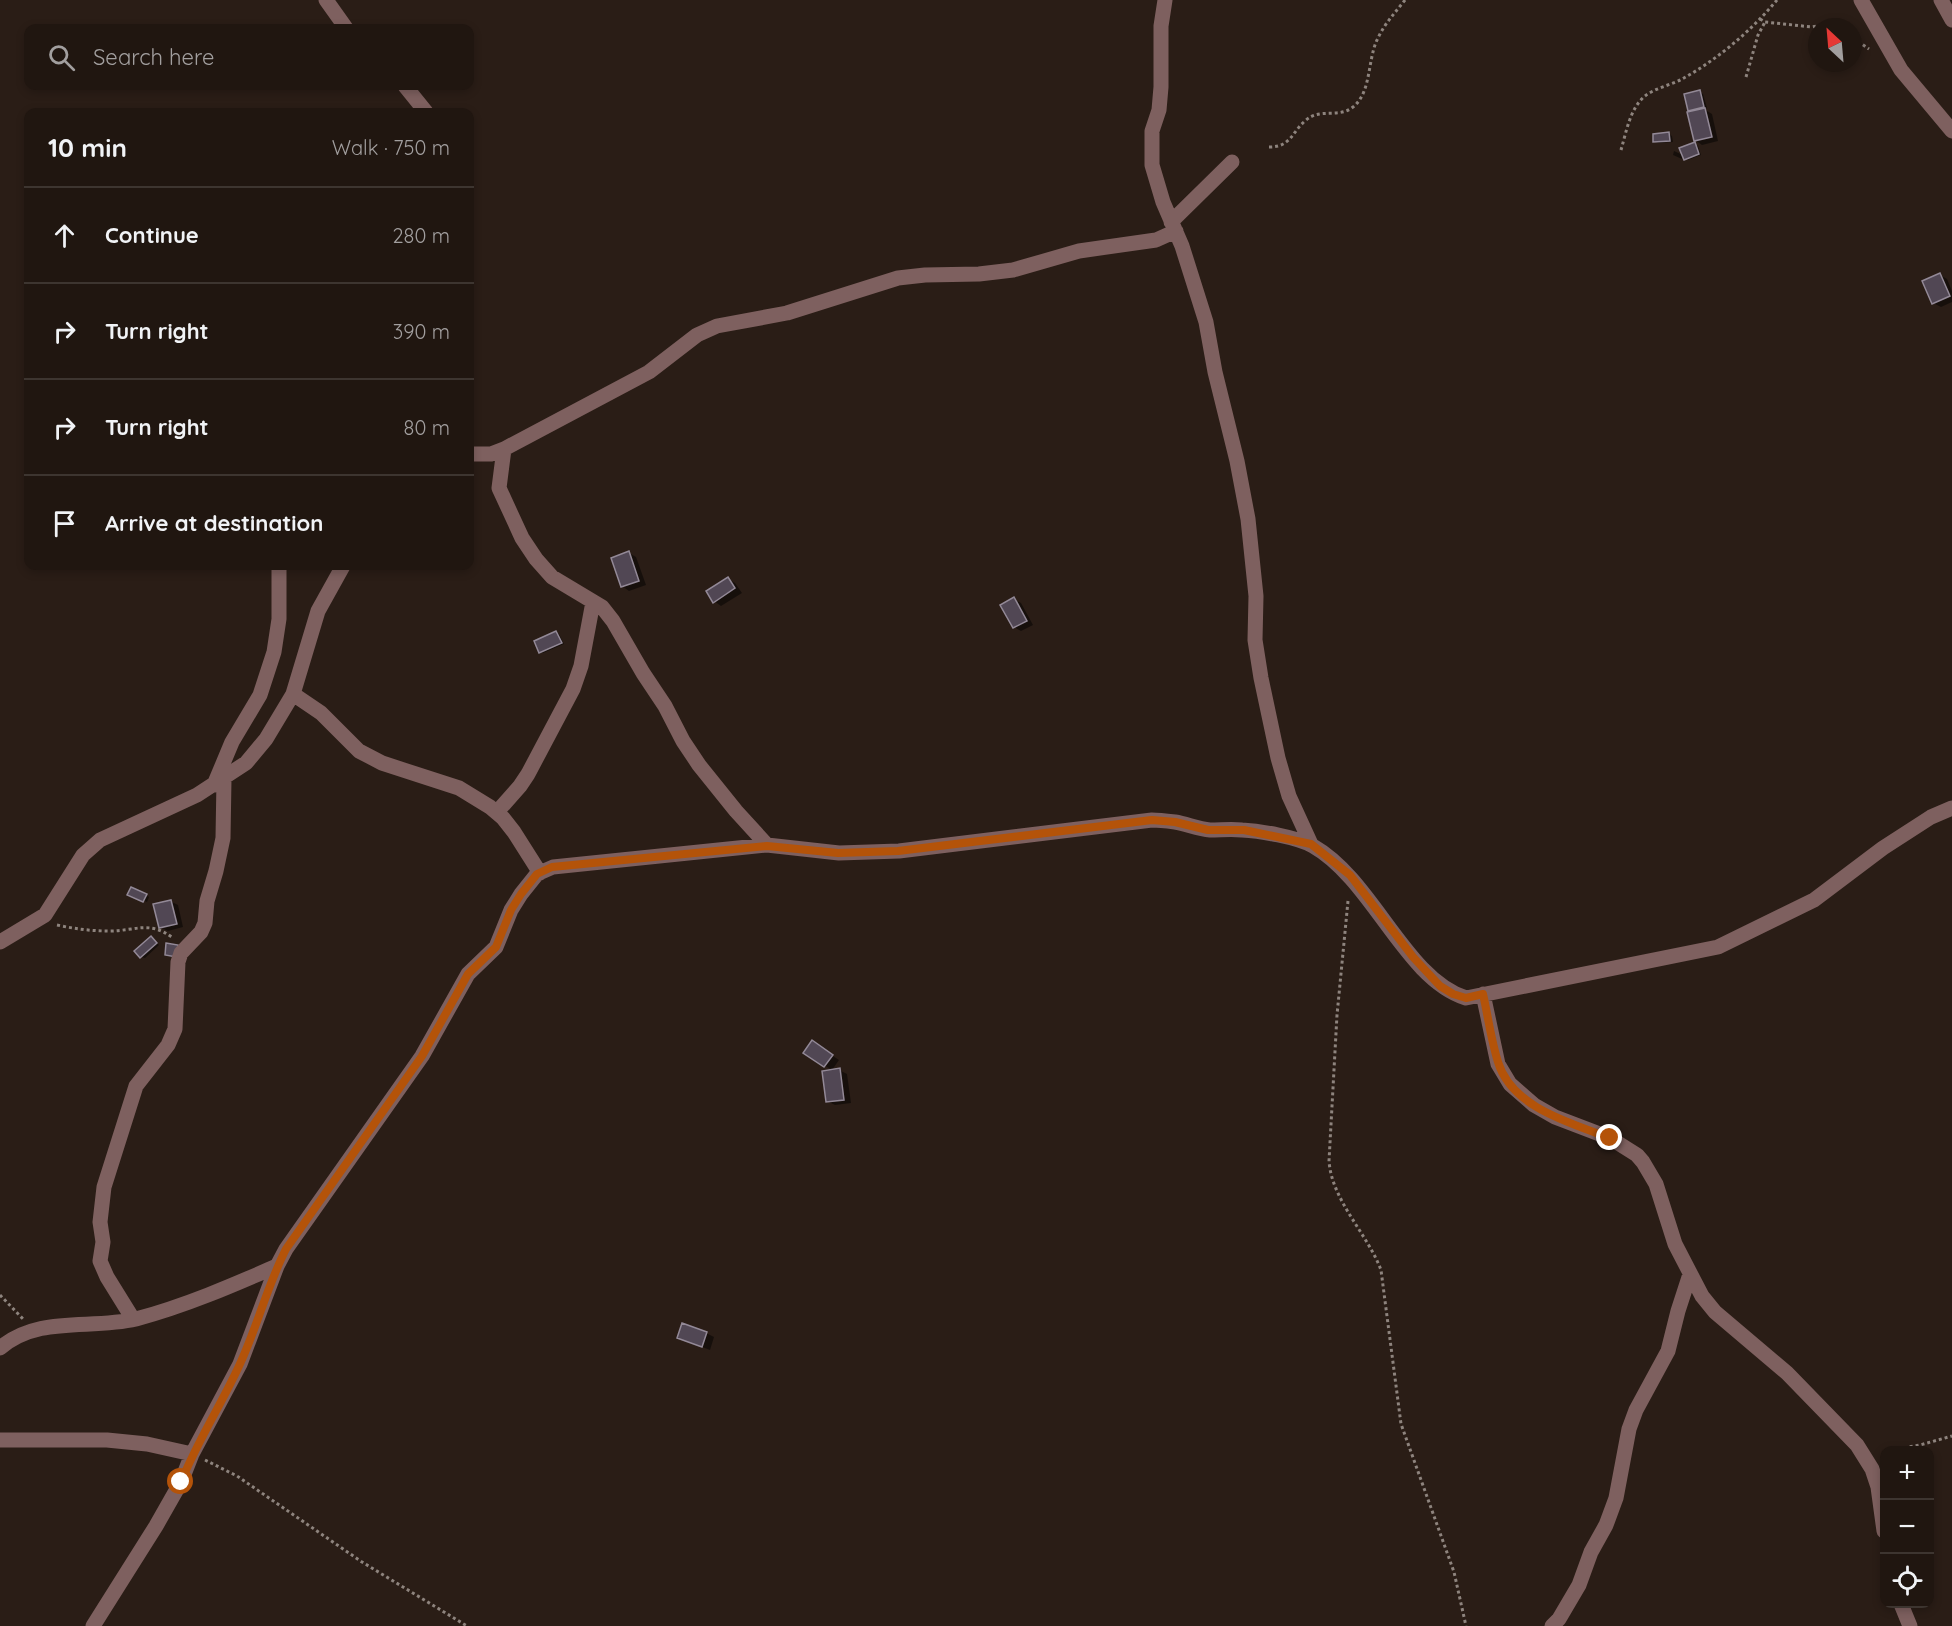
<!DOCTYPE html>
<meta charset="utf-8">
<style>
:root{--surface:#201610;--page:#281f19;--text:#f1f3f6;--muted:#a29f9f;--line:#3d3530}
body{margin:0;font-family:Quicksand,sans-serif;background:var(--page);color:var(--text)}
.controls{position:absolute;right:18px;bottom:18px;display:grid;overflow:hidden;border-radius:12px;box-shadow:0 3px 9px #0003}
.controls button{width:54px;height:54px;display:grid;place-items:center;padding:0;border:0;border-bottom:2px solid var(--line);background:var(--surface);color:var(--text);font:30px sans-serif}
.compass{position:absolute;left:1808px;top:18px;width:54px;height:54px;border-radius:50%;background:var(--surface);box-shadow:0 3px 9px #0003;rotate:334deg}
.stop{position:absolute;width:18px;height:18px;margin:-14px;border:4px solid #b45309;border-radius:50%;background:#fff}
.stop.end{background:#b45309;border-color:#fff;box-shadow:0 2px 6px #0008}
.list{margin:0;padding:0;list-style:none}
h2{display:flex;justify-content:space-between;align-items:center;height:78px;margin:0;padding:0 24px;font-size:26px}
h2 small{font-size:20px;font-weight:400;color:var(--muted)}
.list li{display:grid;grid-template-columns:39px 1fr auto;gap:18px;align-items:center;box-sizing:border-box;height:96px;padding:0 24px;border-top:2px solid var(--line)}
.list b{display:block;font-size:22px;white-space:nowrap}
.list em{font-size:20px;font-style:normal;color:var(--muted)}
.icon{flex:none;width:33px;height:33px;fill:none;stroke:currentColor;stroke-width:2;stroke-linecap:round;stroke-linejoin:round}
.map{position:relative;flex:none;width:1952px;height:1626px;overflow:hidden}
.search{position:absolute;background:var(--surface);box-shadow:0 3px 9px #0003;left:24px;top:24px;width:450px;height:66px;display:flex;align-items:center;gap:15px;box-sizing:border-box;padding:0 21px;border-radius:12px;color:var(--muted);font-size:22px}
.panel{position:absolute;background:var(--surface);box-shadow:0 3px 9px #0003;left:24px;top:108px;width:450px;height:462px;border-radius:12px}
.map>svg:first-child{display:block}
.shadow{fill:#0007}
.building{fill:#514754;stroke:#938997;stroke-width:1.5}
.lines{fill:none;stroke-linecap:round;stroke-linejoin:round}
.path{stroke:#8e847e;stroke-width:3;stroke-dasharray:3 3;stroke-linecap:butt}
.minor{stroke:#7e605f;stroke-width:15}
.route{stroke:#b45309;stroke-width:8}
</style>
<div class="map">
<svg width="1952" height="1626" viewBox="0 0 1952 1626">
<rect width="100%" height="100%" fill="#2a1d16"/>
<!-- shadow -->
<path class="shadow" d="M1700 92 1703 94 1707 108 1704 109 1712 114 1718 141 1702 145 1695 140 1693 112 1689 110Z
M1669 134 1672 136 1673 142 1658 143 1655 141Z
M1694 144 1698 146 1701 155 1688 160 1685 159Z
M1674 151 1683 155 1682 159 1673 155Z
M1940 275 1947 279 1952 291V302L1941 307 1933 303Z
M629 553 636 557 646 585 629 591 622 586Z
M728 579 735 583 742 593 721 606 714 601Z
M1014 599 1021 603 1033 625 1021 631 1014 627Z
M556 633 559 634 564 644 543 653 540 652Z
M146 895 149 897 147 902 132 896Z
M170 901 178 905 183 927 168 931 160 927Z
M151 938 159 945 145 958 141 957Z
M819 1047 839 1060 832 1070 805 1053Z
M839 1070 847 1074 851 1103 835 1105 827 1101Z
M706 1333 714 1337 710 1350 679 1338Z"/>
<!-- building -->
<path class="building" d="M1700 90 1704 107 1688 111 1684 94Z
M1705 108 1712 137 1694 141 1687 112Z
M1669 132 1670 141 1653 142V134Z
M1695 142 1699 154 1684 160 1679 148Z
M1940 273 1950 296 1932 304 1922 281Z
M629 551 639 581 621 587 611 558Z
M728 577 735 588 713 603 706 591Z
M1014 597 1027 621 1013 628 1000 605Z
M556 631 562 643 539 653 534 641Z
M131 887 147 894 143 902 127 895Z
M171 900 177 924 159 928 153 904Z
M151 936 157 943 140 958 134 951Z
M166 943 178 945 176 957 165 955Z
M812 1040 833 1055 824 1067 803 1053Z
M840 1068 844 1100 826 1102 822 1071Z
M682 1323 707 1332 702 1347 677 1338Z"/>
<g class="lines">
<!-- path -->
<path class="path" d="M1760 19 1765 22 1812 27 1827 24 1836 27
M1853 38 1869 49
M1746 77 1758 35 1765 22
M1269 147C1291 147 1292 132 1305 121 1320 107 1338 119 1353 107 1372 92 1367 59 1378 38 1385 23 1395 13 1405 0
M1621 150C1626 133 1630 108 1645 96 1655 88 1671 85 1682 79 1717 60 1752 30 1777 0
M1348 901 1337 1015 1329 1161C1332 1201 1367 1233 1381 1270L1401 1424 1454 1572 1466 1626
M57 925C75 929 92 931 109 931 136 931 149 920 173 938
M0 1295 23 1319
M1892 1450 1920 1445 1952 1436
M205 1460 237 1476 362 1562 467 1626"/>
<!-- minor -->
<path class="minor" d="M326 0 346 28
M1165 0 1161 26V87L1159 110 1152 131V165L1163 202 1182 246 1206 322 1215 372 1237 461 1248 519 1256 596 1255 640 1261 678 1278 758 1289 796 1311 844
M1861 0 1901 70 1952 131
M1941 0 1952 20
M405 86 426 112
M1171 222 1232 162
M504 449 499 488 522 538 536 559 552 577 602 607 613 621 643 673 665 706 683 741 699 765 736 811 767 845
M470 454H491L504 449 649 372 697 335 717 326 787 313 898 278 925 275 979 274 1013 270 1079 251 1156 240 1176 231
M293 694 321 713 359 751 382 763 459 788 490 807 503 818 514 832 540 873
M214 785 232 742 260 695 274 652 279 619V566
M497 812 520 786 528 774 573 689 581 666 593 602
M0 942 45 915 83 855 100 840 197 795 246 763 266 739 293 694 318 611 343 566
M1483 994 1498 1064 1510 1084 1534 1105 1555 1117 1610 1138 1637 1155 1643 1162 1656 1184 1675 1244 1702 1296 1715 1312 1787 1373 1857 1445 1872 1469 1878 1487 1884 1531
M133 1319 107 1277 100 1261 103 1242 100 1222 104 1187 136 1086 168 1045 175 1029 178 962 181 953 201 932 205 923 207 901 216 871 223 838 224 779
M0 1348C39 1315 89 1330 136 1319 185 1306 231 1286 277 1266
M0 1440H107L147 1444 192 1454
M1901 1604 1910 1626
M93 1626 156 1526 181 1482 192 1454 240 1364 277 1266 286 1249 422 1056 468 974 496 947 511 910 521 894 537 874 553 867 767 845 839 853 899 851 1152 820C1159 820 1167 821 1175 822 1187 824 1198 829 1210 830 1221 830 1232 829 1242 830 1260 831 1297 837 1313 846 1373 880 1405 979 1466 998L1718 947 1814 900 1883 848 1931 817 1952 808
M1552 1626 1559 1619 1579 1585 1591 1552 1606 1525 1616 1498 1629 1429 1636 1410 1668 1351 1678 1311 1690 1274"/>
</g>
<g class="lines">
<!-- route -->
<path class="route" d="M181 1482C197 1442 221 1405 239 1366 257 1328 267 1286 286 1249L422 1056 468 974 496 947 511 910 521 894 537 874 552 867 767 846 838 853 898 851 1152 820 1175 822 1208 830H1244L1311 844 1350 875 1413 957 1440 986 1453 994 1466 998 1483 994C1488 1016 1491 1040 1498 1062 1512 1108 1571 1123 1610 1138"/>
</g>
</svg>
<div class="controls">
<button>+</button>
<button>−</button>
<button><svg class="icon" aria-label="locate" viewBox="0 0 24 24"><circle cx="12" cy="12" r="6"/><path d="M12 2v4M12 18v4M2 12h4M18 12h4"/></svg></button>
</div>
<svg class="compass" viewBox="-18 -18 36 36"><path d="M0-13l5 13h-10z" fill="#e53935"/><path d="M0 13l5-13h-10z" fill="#a29f9f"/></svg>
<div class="stop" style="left:181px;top:1482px"></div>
<div class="stop end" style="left:1610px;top:1138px"></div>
<div class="search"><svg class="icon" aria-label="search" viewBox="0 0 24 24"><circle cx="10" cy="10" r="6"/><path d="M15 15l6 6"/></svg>Search here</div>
<section class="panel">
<h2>10 min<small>Walk · 750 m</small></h2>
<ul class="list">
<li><svg class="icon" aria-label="ahead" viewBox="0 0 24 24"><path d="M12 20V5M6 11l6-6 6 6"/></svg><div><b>Continue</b></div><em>280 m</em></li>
<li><svg class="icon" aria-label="right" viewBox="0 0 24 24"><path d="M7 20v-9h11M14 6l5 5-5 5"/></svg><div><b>Turn right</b></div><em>390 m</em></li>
<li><svg class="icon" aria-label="right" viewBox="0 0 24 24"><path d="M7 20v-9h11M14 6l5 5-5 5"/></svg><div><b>Turn right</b></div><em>80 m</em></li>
<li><svg class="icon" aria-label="arrive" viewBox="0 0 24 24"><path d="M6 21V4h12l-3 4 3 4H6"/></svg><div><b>Arrive at destination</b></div></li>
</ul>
</section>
</div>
